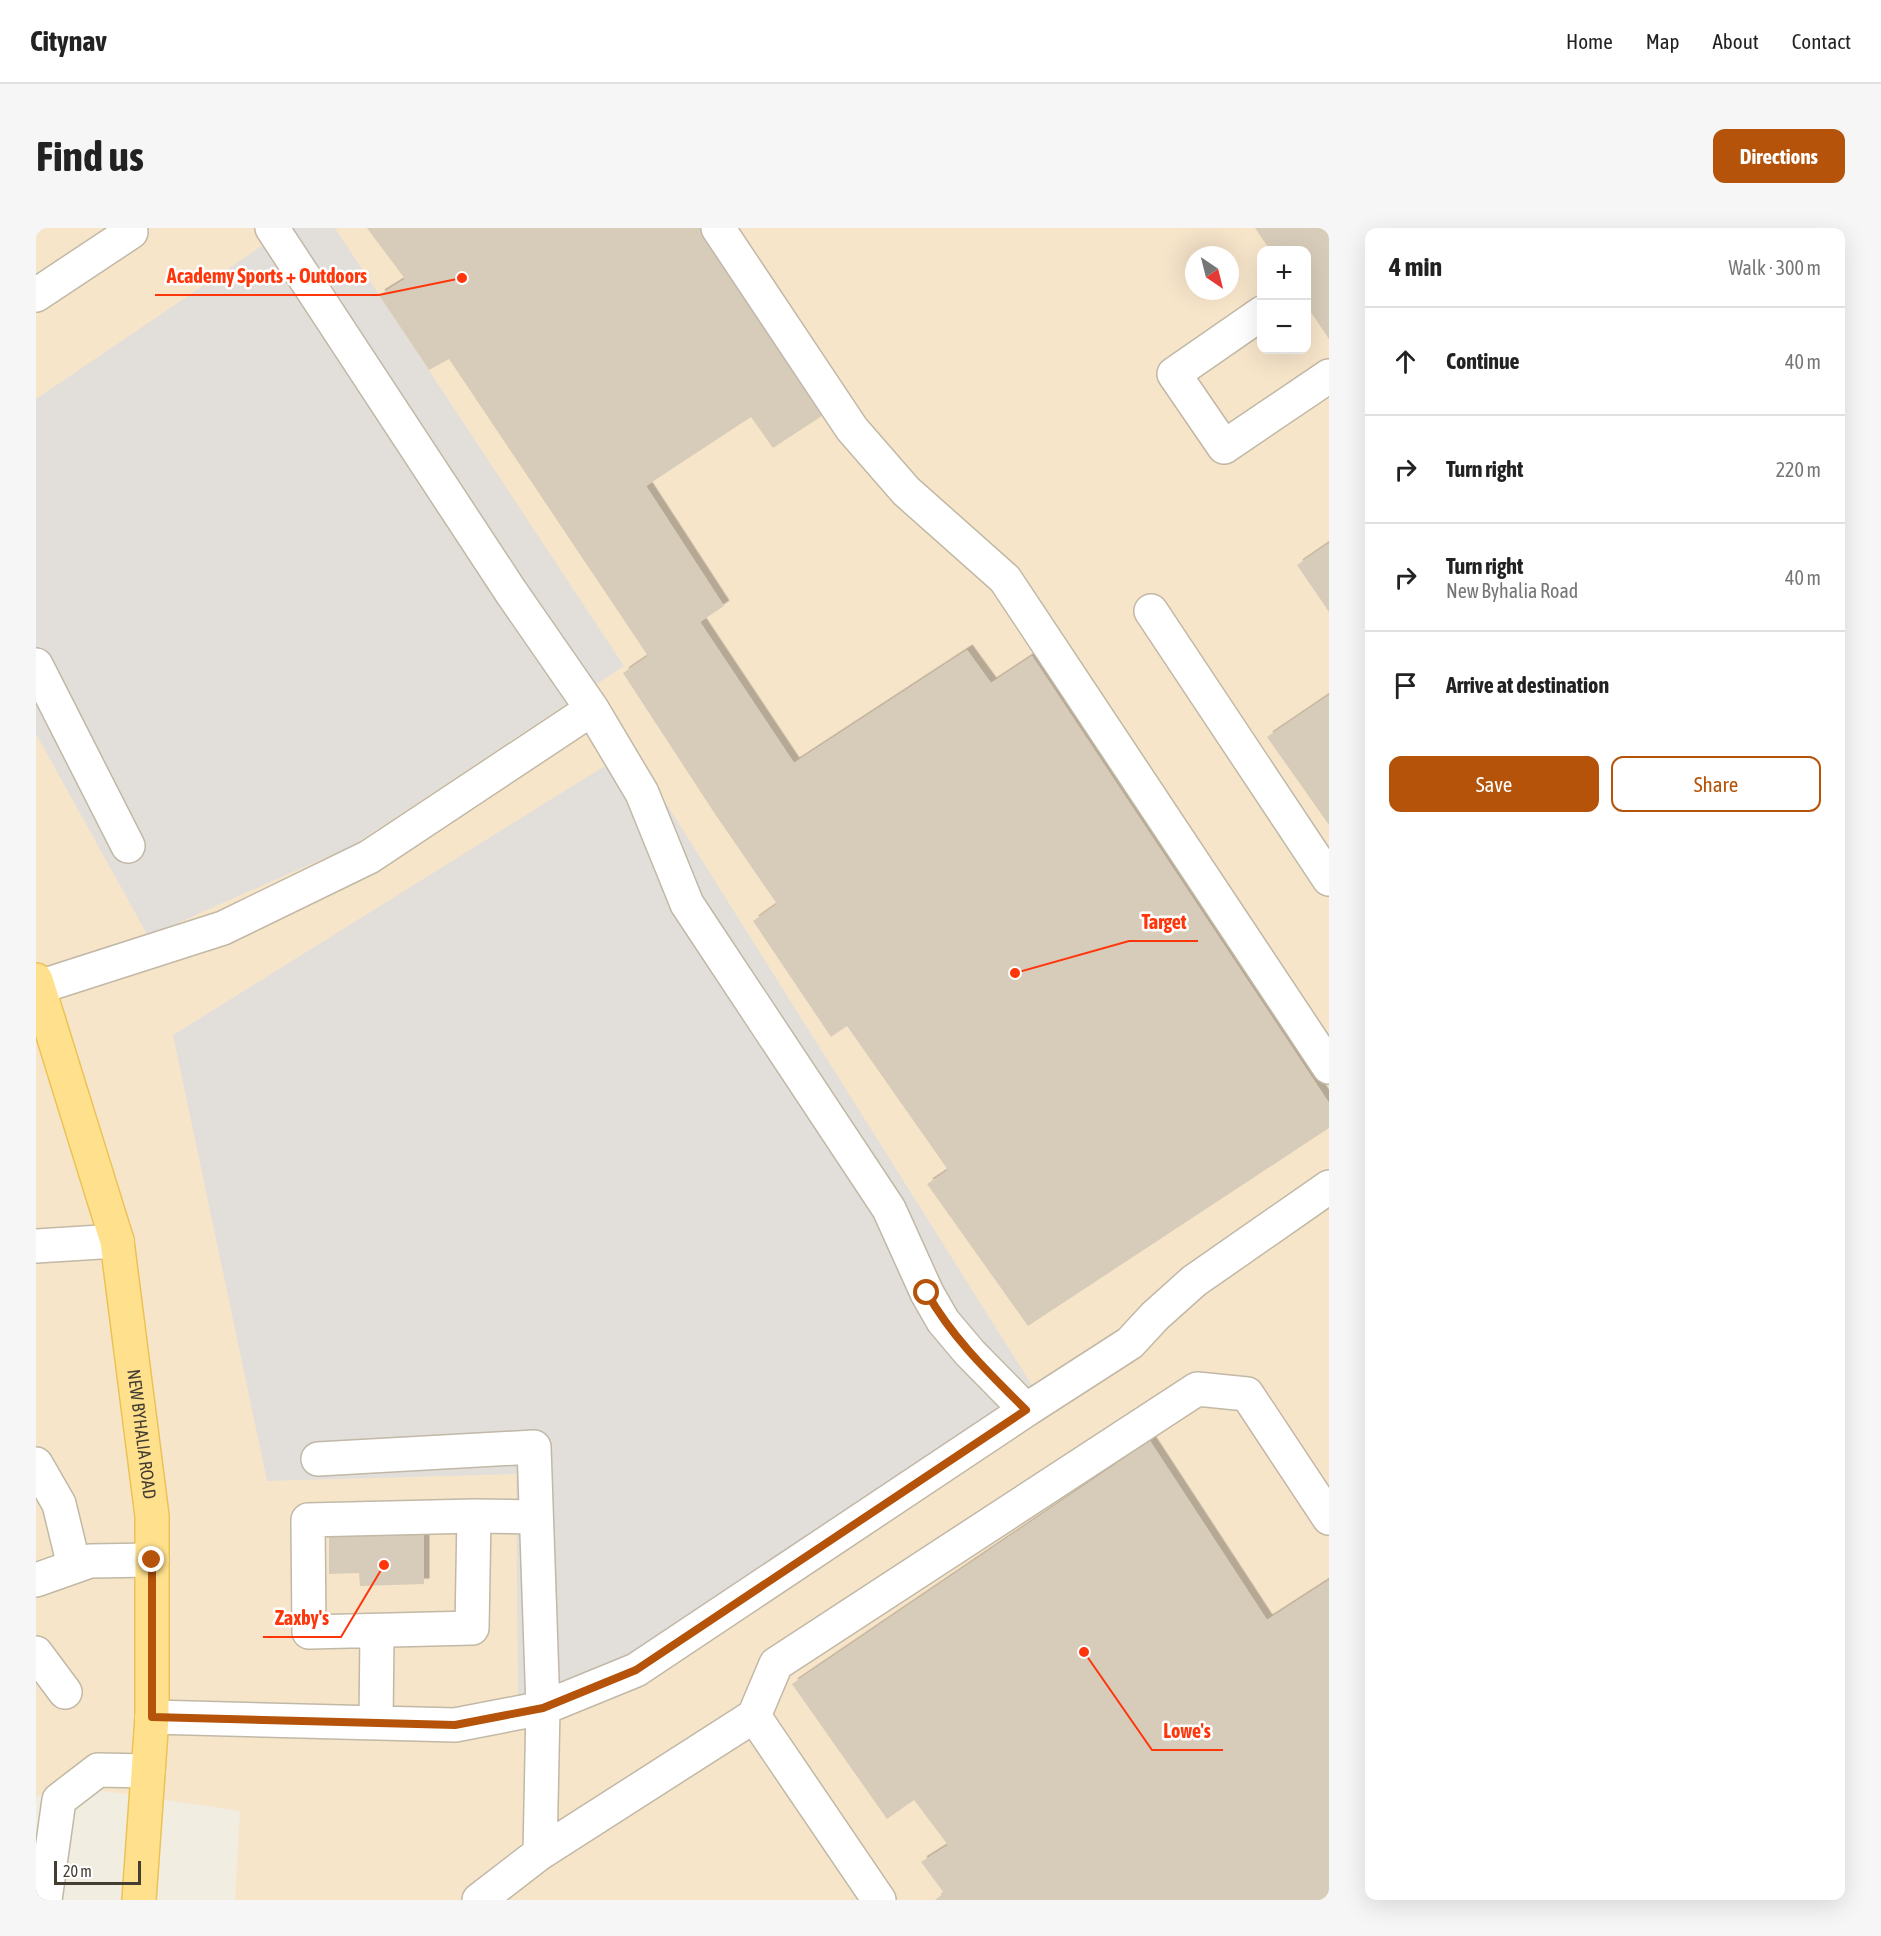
<!DOCTYPE html>
<meta charset="utf-8">
<style>
:root{--surface:#fff;--page:#f6f6f6;--text:#222;--muted:#767676;--line:#e0e0e0;--accent:#b45309}
body{margin:0;font-family:"Asap Condensed",sans-serif;background:var(--page);color:var(--text)}
.controls{position:absolute;right:18px;top:18px;display:grid;overflow:hidden;border-radius:12px;box-shadow:0 6px 24px #0002}
.controls button{width:54px;height:54px;display:grid;place-items:center;padding:0;border:0;border-bottom:2px solid var(--line);background:var(--surface);color:var(--text);font:30px sans-serif}
.compass{position:absolute;left:1149px;top:18px;width:54px;height:54px;border-radius:50%;background:var(--surface);box-shadow:0 6px 24px #0002;rotate:145deg}
.scale{position:absolute;left:18px;bottom:15px;width:87px;box-sizing:border-box;padding-left:6px;border:3px solid #443d32;border-top:0;font-size:16px;line-height:21px;white-space:nowrap;color:#443d32;-webkit-text-stroke:4px #fff;paint-order:stroke}
.stop{position:absolute;width:18px;height:18px;margin:-14px;border:4px solid #b45309;border-radius:50%;background:#fff}
.stop.end{background:#b45309;border-color:#fff;box-shadow:0 2px 6px #0008}
.list{margin:0;padding:0;list-style:none}
h2{display:flex;justify-content:space-between;align-items:center;height:78px;margin:0;padding:0 24px;font-size:26px}
h2 small{font-size:20px;font-weight:400;color:var(--muted)}
.list li{display:grid;grid-template-columns:39px 1fr auto;gap:18px;align-items:center;box-sizing:border-box;height:108px;padding:0 24px;border-top:2px solid var(--line)}
.list b{display:block;font-size:22px;white-space:nowrap}
.list p{margin:0;font-size:20px;white-space:nowrap;color:var(--muted)}
.list em{font-size:20px;font-style:normal;color:var(--muted)}
.actions{display:flex;gap:12px;padding:18px 24px}
.actions a{flex:1;padding:14px 0;border:2px solid var(--accent);border-radius:12px;text-align:center;font-size:21px;color:var(--accent)}
.actions .main{background:var(--accent);color:#fff}
.icon{flex:none;width:33px;height:33px;fill:none;stroke:currentColor;stroke-width:2;stroke-linecap:round;stroke-linejoin:round}
.map{position:relative;flex:none;width:1293px;height:1672px;overflow:hidden;border-radius:12px}
header{display:flex;align-items:center;gap:36px;box-sizing:border-box;height:84px;padding:0 30px;background:var(--surface);border-bottom:2px solid var(--line)}
header strong{font-size:28px}
nav{display:flex;gap:33px;margin-inline-start:auto;font-size:21px}
.intro{display:flex;align-items:center;justify-content:space-between;box-sizing:border-box;height:144px;padding:0 36px}
h1{margin:0;font-size:42px}
.button{padding:15px 27px;border-radius:12px;background:var(--accent);color:#fff;font-size:21px;font-weight:700}
main{display:flex;gap:36px;padding:0 36px}
aside{flex:1;background:var(--surface);border-radius:12px;box-shadow:0 6px 24px #0002}
.map>svg:first-child{display:block}
.commercial{fill:#f7e5ca;fill-rule:evenodd}
.parking{fill:#e2dfdb}
.building{fill:#d7ccb9;filter:url(#shadow)}
.lines{fill:none;stroke-linecap:round;stroke-linejoin:round}
.minor-casing{stroke:#c1b8a6;stroke-width:36}
.major-casing{stroke:#ebc256;stroke-width:36}
.minor{stroke:#fff;stroke-width:33}
.major{stroke:#ffe18d;stroke-width:33}
.route{stroke:#b45309;stroke-width:8}
.labels{text-anchor:middle;stroke-width:5;stroke-linejoin:round;paint-order:stroke}
.street-label{font-size:18px;fill:#443d32;stroke:#fff}
.leader{fill:none;stroke:#ff360b;stroke-width:2}
.callout-dot{fill:#ff360b;stroke:#fff;stroke-width:2}
.callout-label{font-size:20px;text-anchor:middle;font-weight:bold;fill:#ff360b;stroke:#fff;stroke-width:5;stroke-linejoin:round;paint-order:stroke}
</style>
<header>
<strong>Citynav</strong>
<nav><a>Home</a><a>Map</a><a>About</a><a>Contact</a></nav>
</header>
<div class="intro"><h1>Find us</h1><a class="button">Directions</a></div>
<main>
<div class="map">
<svg width="1293" height="1672" viewBox="0 0 1293 1672">
<defs>
<filter id="shadow"><feDropShadow dx="5.5" dy="-5.5" stdDeviation="0" flood-color="#0004"/></filter>
</defs>
<rect width="100%" height="100%" fill="#f2ede1"/>
<!-- commercial -->
<path class="commercial" d="M0 0H1293V1672H199L204 1583 20 1556 0 1570ZM1226 22H1270V122H1226ZM1158 27H1194V63H1158Z"/>
<!-- parking -->
<path class="parking" d="M252 0H299L588 438 316 618 112 708 0 506V171Z
M596 521 1011 1181 603 1455 482 1472 480 1246 231 1253 137 807Z"/>
<!-- building -->
<path class="building" d="M331 0H672L795 182 737 220 715 189 610 258 688 378 664 394 758 535 931 422 955 455 996 428 1293 875V900L992 1098 891 956 912 942 811 798 795 809 717 693 741 676 679 586 587 445 612 428 413 131 393 142 343 67 369 51Z
M1219 0H1293V111L1270 77V22H1234Z
M1293 315V384L1261 337Z
M1293 467V597L1231 509Z
M1114 1213 1231 1392 1293 1352V1672H899L908 1665 885 1634 912 1617 878 1572 851 1591 756 1456Z
M388 1304V1356L324 1358 323 1345 293 1346V1306Z"/>
<g class="lines">
<!-- minor casing -->
<g class="minor-casing">
<path id="minor" d="M682 0 816 201 870 263 969 351 1293 839
M0 67 95 4
M1226 85 1138 146 1188 219 1293 148
M1115 383 1293 651
M0 437 92 618
M0 760 187 700 333 629 556 481
M0 1018 81 1013
M990 1182 1094 1115 1119 1088 1158 1053 1293 959
M282 1231 498 1219 507 1480 504 1625 443 1672
M0 1236 23 1276 38 1338
M438 1288 436 1400 273 1404 272 1292Z
M438 1288 500 1289
M0 1352 54 1333 116 1332
M0 1425 29 1464
M718 1488 740 1436 1161 1161 1211 1166 1293 1290
M116 1489 419 1497 507 1480 600 1442 990 1182 934 1125 907 1093 891 1065 853 981 651 676 606 565 556 481 475 364 236 0
M340 1495 341 1404
M504 1625 718 1488 843 1672
M9 1672 23 1572 62 1542 112 1543"/>
</g>
<!-- major casing -->
<g class="major-casing">
<g id="major">
<path id="s1" d="M0 752 81 1013 116 1288V1489L103 1672"/>
</g>
</g>
<!-- minor -->
<use href="#minor" class="minor"/>
<!-- major -->
<use href="#major" class="major"/>
</g>
<g class="lines">
<!-- route -->
<path class="route" d="M116 1332V1489L419 1497 507 1480 600 1442 990 1182C953 1145 917 1111 891 1065"/>
</g>
<g class="labels">
<!-- street labels -->
<g class="street-label">
<text dy="6" stroke="none"><textPath href="#s1" startOffset="468">NEW BYHALIA ROAD</textPath></text>
</g>
</g>
<!-- callouts -->
<path class="leader" d="M426 50L343 67H119M979 745L1093 713H1162M348 1337L305 1409H227M1048 1424L1116 1522H1187"/>
<g class="callout-dot">
<circle cx="426" cy="50" r="6"/>
<circle cx="979" cy="745" r="6"/>
<circle cx="348" cy="1337" r="6"/>
<circle cx="1048" cy="1424" r="6"/>
</g>
<g class="callout-label">
<text x="231" y="55">Academy Sports + Outdoors</text>
<text x="1128" y="701">Target</text>
<text x="266" y="1397">Zaxby's</text>
<text x="1151" y="1510">Lowe's</text>
</g>
</svg>
<div class="controls">
<button>+</button>
<button>−</button>
</div>
<svg class="compass" viewBox="-18 -18 36 36"><path d="M0-13l5 13h-10z" fill="#e53935"/><path d="M0 13l5-13h-10z" fill="#767676"/></svg>
<div class="scale">20 m</div>
<div class="stop" style="left:891px;top:1065px"></div>
<div class="stop end" style="left:116px;top:1332px"></div>
</div>
<aside>
<h2>4 min<small>Walk · 300 m</small></h2>
<ul class="list">
<li><svg class="icon" aria-label="ahead" viewBox="0 0 24 24"><path d="M12 20V5M6 11l6-6 6 6"/></svg><div><b>Continue</b></div><em>40 m</em></li>
<li><svg class="icon" aria-label="right" viewBox="0 0 24 24"><path d="M7 20v-9h11M14 6l5 5-5 5"/></svg><div><b>Turn right</b></div><em>220 m</em></li>
<li><svg class="icon" aria-label="right" viewBox="0 0 24 24"><path d="M7 20v-9h11M14 6l5 5-5 5"/></svg><div><b>Turn right</b><p>New Byhalia Road</p></div><em>40 m</em></li>
<li><svg class="icon" aria-label="arrive" viewBox="0 0 24 24"><path d="M6 21V4h12l-3 4 3 4H6"/></svg><div><b>Arrive at destination</b></div></li>
</ul>
<div class="actions"><a class="main">Save</a><a>Share</a></div>
</aside>
</main>
